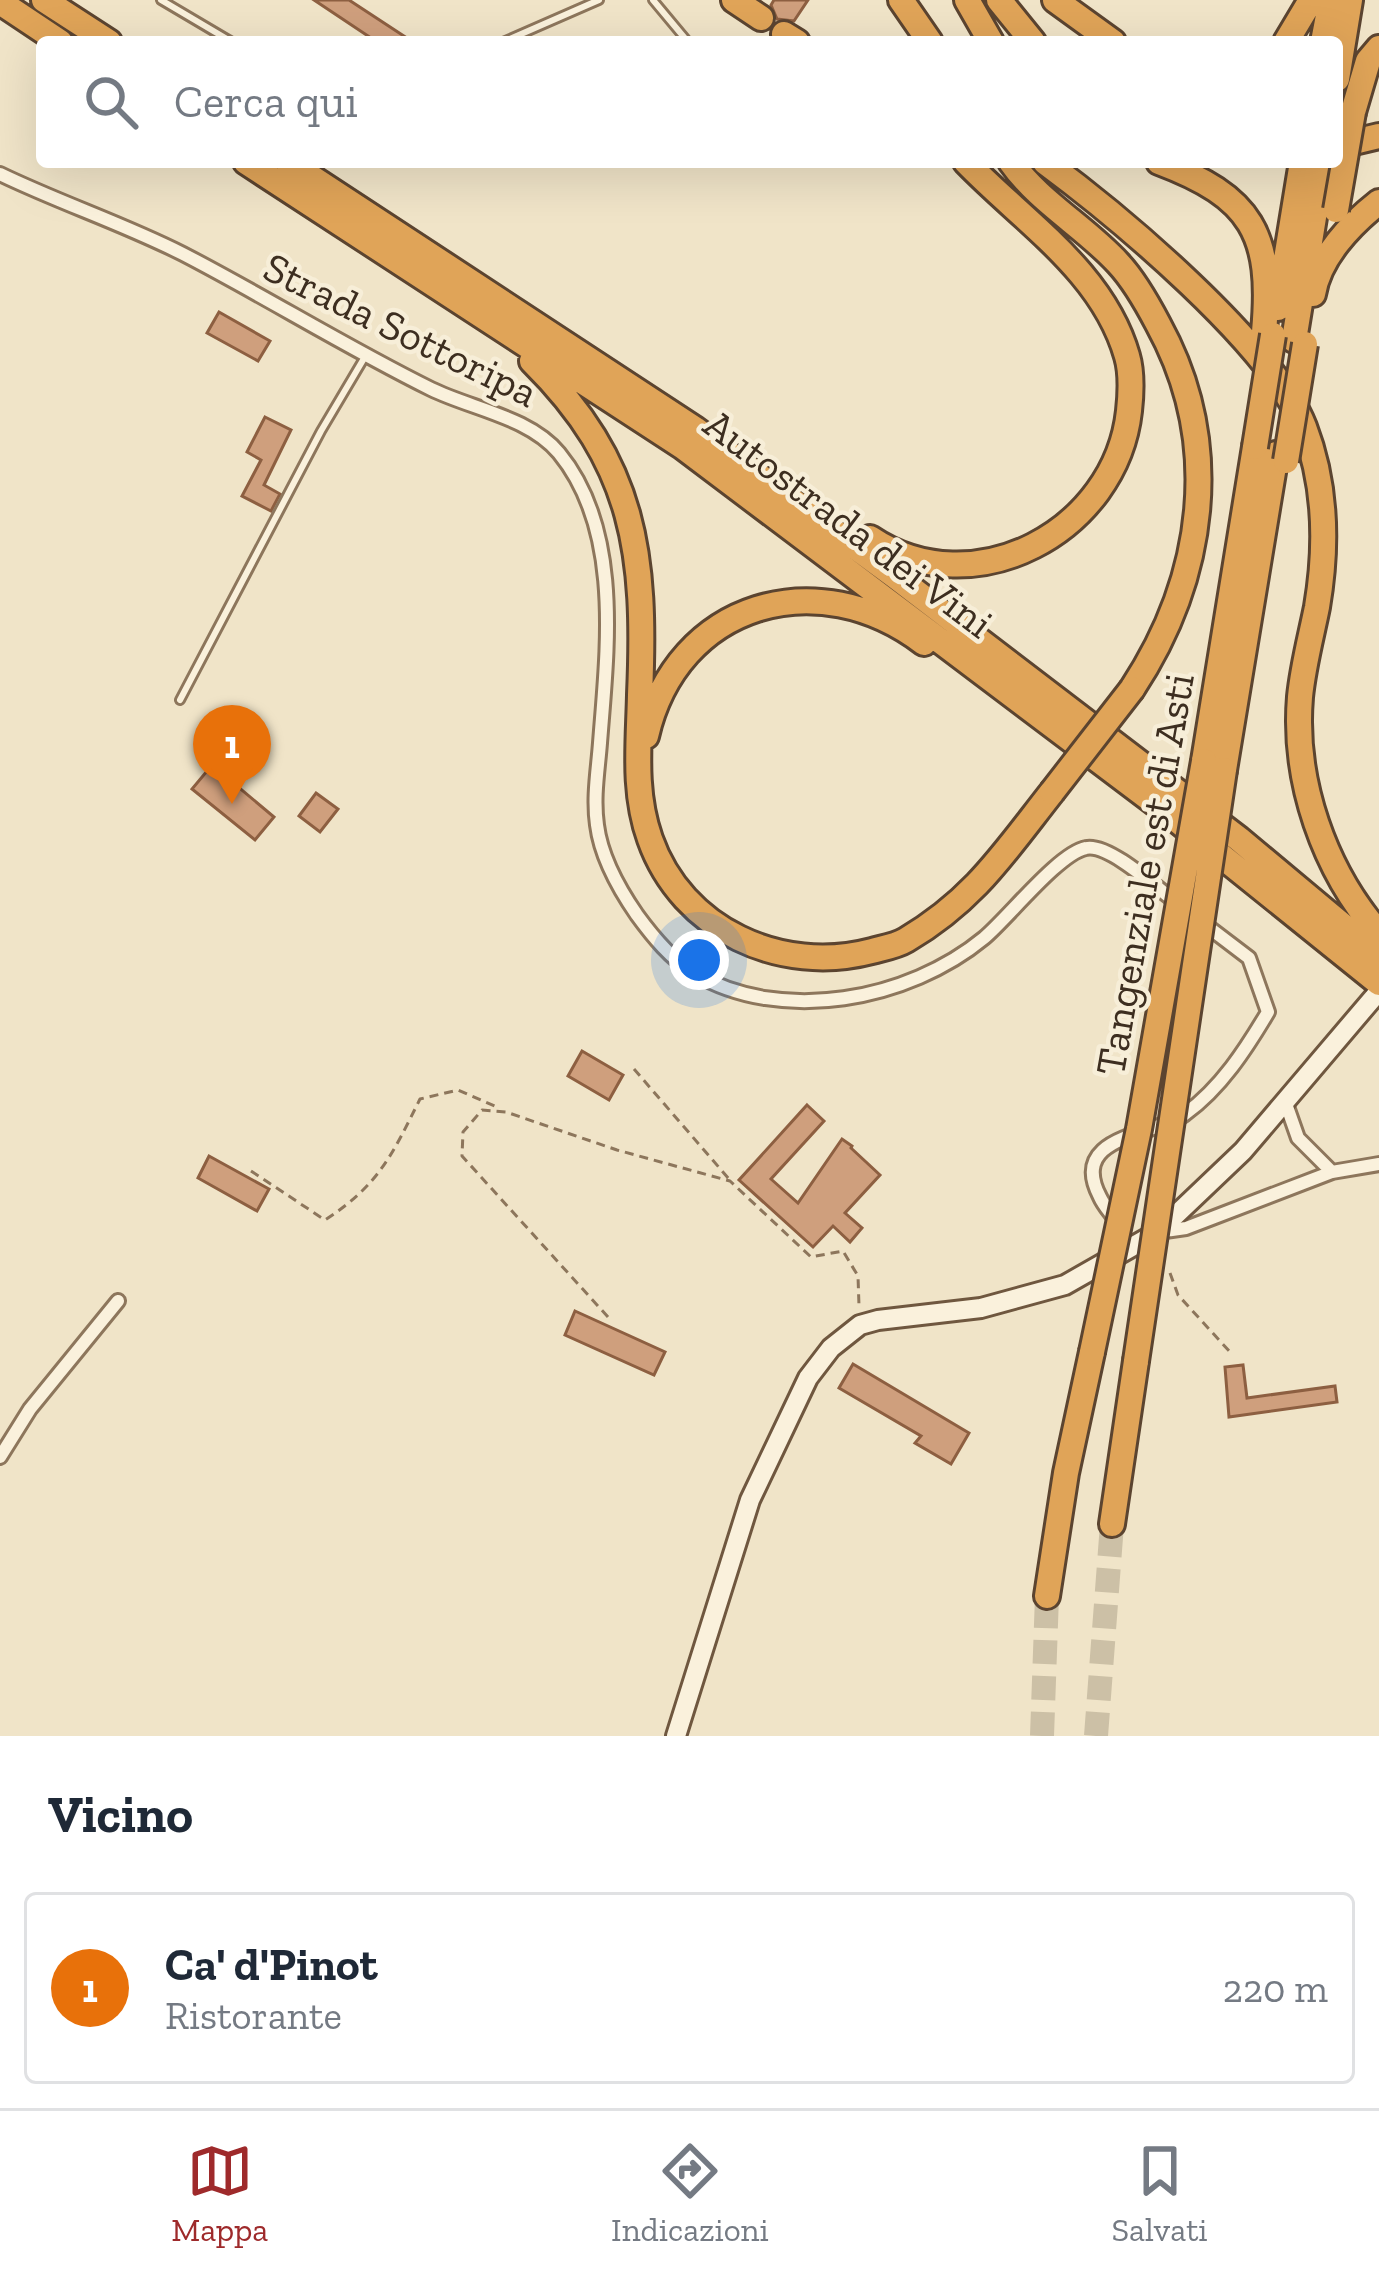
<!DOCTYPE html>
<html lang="it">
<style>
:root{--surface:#fff;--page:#f6f6f7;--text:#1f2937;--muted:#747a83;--line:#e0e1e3;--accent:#9e2a2b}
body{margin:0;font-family:"Zilla Slab",serif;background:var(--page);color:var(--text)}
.you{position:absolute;left:699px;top:960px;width:42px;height:42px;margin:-30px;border:9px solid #fff;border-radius:50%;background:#1a73e8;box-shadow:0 0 0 18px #1a73e833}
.badge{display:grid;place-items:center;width:78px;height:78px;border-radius:50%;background:var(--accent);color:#fff;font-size:39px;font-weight:700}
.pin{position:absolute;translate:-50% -99px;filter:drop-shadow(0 3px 6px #0008)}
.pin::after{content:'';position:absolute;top:63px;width:42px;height:36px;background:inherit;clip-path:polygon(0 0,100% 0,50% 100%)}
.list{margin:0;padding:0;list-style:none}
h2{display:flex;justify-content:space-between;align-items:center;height:156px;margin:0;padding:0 48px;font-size:51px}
h2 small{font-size:39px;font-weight:400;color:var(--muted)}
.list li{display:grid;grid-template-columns:78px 1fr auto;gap:36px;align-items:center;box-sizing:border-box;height:192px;margin:0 24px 24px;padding:0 24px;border:3px solid var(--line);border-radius:12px}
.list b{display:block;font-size:45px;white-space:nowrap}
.list p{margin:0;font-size:39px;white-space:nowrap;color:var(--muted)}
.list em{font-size:39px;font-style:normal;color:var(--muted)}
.icon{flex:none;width:66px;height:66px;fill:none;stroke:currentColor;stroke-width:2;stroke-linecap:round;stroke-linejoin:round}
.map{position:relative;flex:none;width:1379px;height:1736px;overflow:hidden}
.search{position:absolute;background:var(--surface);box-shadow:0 12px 48px #0002;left:36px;right:36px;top:36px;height:132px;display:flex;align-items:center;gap:30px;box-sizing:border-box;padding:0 42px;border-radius:12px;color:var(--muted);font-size:45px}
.sheet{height:372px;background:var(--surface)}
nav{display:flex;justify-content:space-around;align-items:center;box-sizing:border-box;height:168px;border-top:3px solid var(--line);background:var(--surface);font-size:33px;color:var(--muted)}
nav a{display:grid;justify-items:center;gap:6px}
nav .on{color:var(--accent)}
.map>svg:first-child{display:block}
.building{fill:#cf9f7d;stroke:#8d5f41;stroke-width:3}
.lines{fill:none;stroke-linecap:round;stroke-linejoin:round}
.highway-tunnel{stroke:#ccc0a6;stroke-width:24;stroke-dasharray:24 12;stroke-linecap:butt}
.lane-casing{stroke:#8d765c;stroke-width:12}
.street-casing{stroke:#8d765c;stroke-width:18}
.secondary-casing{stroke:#6f573f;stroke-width:24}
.highway-casing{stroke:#5b4430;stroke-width:30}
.path{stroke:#8d765c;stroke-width:3;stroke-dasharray:9 6;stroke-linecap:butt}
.lane{stroke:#faf1dc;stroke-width:6}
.street{stroke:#faf1dc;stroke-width:12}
.secondary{stroke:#faf1dc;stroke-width:18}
.highway{stroke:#e0a458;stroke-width:24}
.highway-bridge-casing{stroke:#5b4430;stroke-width:30;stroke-linecap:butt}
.highway-bridge{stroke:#e0a458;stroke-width:24}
.labels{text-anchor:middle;stroke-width:9;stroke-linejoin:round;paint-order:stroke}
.street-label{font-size:42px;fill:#3d2e20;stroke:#f7eed8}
</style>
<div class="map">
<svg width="1379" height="1736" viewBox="0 0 1379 1736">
<rect width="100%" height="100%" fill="#f0e4c8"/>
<!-- building -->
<path class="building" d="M314 0H349L413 42H377Z
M774 0H808L794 21 777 19 771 5Z
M219 312 270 341 258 361 207 333Z
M265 417 291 430 264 485 280 494 271 511 242 496 261 460 247 452Z
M212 765 274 817 255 840 192 789Z
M316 793 338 809 320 832 299 816Z
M582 1051 623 1075 609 1100 568 1076Z
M807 1105 824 1121 771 1179 798 1203 842 1139 852 1146 851 1148 880 1175 845 1213 862 1228 850 1242 833 1226 813 1247 739 1180Z
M209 1156 269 1189 257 1211 198 1178Z
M575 1311 665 1352 654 1375 565 1335Z
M853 1364 969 1433 951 1464 915 1443 921 1436 839 1388Z
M1243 1365 1247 1398 1335 1386 1337 1402 1229 1417 1225 1367Z"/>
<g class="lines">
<!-- highway-tunnel -->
<path class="highway-tunnel" d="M1042 1736 1047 1596
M1096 1736 1112 1524"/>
<!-- lane casing -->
<g class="lane-casing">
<path id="lane" d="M161 0 232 42
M653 0 688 42
M503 42 599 0
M420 162H422
M180 700 321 431 366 355"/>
</g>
<!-- street casing -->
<g class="street-casing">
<path id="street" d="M0 174C60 203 124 224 183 254 266 297 346 347 431 389 472 409 529 417 559 453 623 531 607 651 600 743 598 770 593 797 597 825 601 857 619 889 637 915 653 937 671 959 694 973 782 1025 909 1000 984 938 1008 918 1059 853 1086 848 1109 843 1158 889 1177 903
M1285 1101 1298 1138 1332 1172
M1116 1221C1111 1213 1104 1206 1100 1197 1067 1134 1156 1136 1185 1114 1221 1088 1246 1049 1268 1012L1249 958 1203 923
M1158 1232 1186 1228 1332 1172 1379 1164
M0 1457 30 1409 118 1301"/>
</g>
<!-- secondary casing -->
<g class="secondary-casing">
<path id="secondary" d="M676 1736 750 1500 808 1378 831 1348 860 1325 878 1320 981 1308 1065 1285 1158 1232 1243 1151 1379 991"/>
</g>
<!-- highway casing -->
<g class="highway-casing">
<path id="highway" d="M44 0 109 42
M734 0 761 18
M901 0 930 42
M967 0 991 42
M999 0 1033 42
M1055 0 1113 42
M0 2 60 42
M784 34 797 42
M1286 42 1311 0
M1323 42 1331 0
M1337 79 1350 0
M1353 112 1368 61 1379 48
M1337 146 1379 136
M246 162 683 447 1163 809 1379 983
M288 162 695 429 895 576 1239 839 1379 956
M1011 162C1039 202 1085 227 1118 263 1134 280 1147 303 1158 324 1224 444 1205 578 1132 689
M1045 162C1118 216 1272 344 1304 427 1326 484 1327 548 1317 607 1311 637 1303 666 1300 697 1293 781 1324 870 1379 933
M1159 162C1252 197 1273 234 1264 332
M1313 294C1319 257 1351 224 1379 202
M1278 308 1302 162
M1294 340 1323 162
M532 361C636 464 646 555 640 695 639 743 633 792 650 839 682 930 781 975 872 951 883 948 896 946 906 940 974 900 1004 853 1052 792
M870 538C974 608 1116 531 1129 411 1131 393 1132 373 1127 356 1103 272 1024 222 966 162
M646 736C677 602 818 562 924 643
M1204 761 1255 447
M1224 770 1276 454
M1112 1524 1136 1361
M1047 1596 1066 1473 1092 1352"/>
</g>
<!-- path -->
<path class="path" d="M634 1069 729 1179
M251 1171 325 1220C379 1185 392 1155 420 1099L458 1090 499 1108
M1170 1273 1178 1295 1230 1352
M608 1317 462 1156 463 1132 482 1110 506 1112 617 1150 730 1181 811 1257 843 1251 858 1276 859 1306"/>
<!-- lane -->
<use href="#lane" class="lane"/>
<!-- street -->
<use href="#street" class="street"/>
<!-- secondary -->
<use href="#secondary" class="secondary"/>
<!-- highway -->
<use href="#highway" class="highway"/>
<!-- highway-bridge casing -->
<g class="highway-bridge-casing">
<path id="highway-bridge" d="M1336 210 1353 112
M1255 447 1273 335
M1286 461 1305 344
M1052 792 1132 689
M1092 1352 1139 1129 1204 761
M1136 1361 1224 770"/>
</g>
<!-- highway-bridge -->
<use href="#highway-bridge" class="highway-bridge"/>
</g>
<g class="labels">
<!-- street labels -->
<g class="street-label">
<text transform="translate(401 329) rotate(26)" y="15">Strada Sottoripa</text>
<text transform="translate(849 523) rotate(37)" y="15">Autostrada dei Vini</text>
<text transform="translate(1144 874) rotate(-80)" y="15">Tangenziale est di Asti</text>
</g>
</g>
</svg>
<div class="you"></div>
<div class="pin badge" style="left:232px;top:804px;background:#e8710a">1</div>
<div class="search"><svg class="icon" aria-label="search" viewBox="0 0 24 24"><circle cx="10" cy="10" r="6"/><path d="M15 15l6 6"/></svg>Cerca qui</div>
</div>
<section class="sheet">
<h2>Vicino<small></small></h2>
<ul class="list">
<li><span class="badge" style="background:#e8710a">1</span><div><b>Ca' d'Pinot</b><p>Ristorante</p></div><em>220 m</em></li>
</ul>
</section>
<nav>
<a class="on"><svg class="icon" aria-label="map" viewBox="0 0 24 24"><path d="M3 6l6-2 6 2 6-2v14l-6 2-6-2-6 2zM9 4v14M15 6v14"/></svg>Mappa</a>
<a><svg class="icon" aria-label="directions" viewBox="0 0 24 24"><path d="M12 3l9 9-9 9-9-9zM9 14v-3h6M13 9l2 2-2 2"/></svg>Indicazioni</a>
<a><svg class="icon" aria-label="saved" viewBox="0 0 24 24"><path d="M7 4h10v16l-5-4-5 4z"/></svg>Salvati</a>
</nav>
